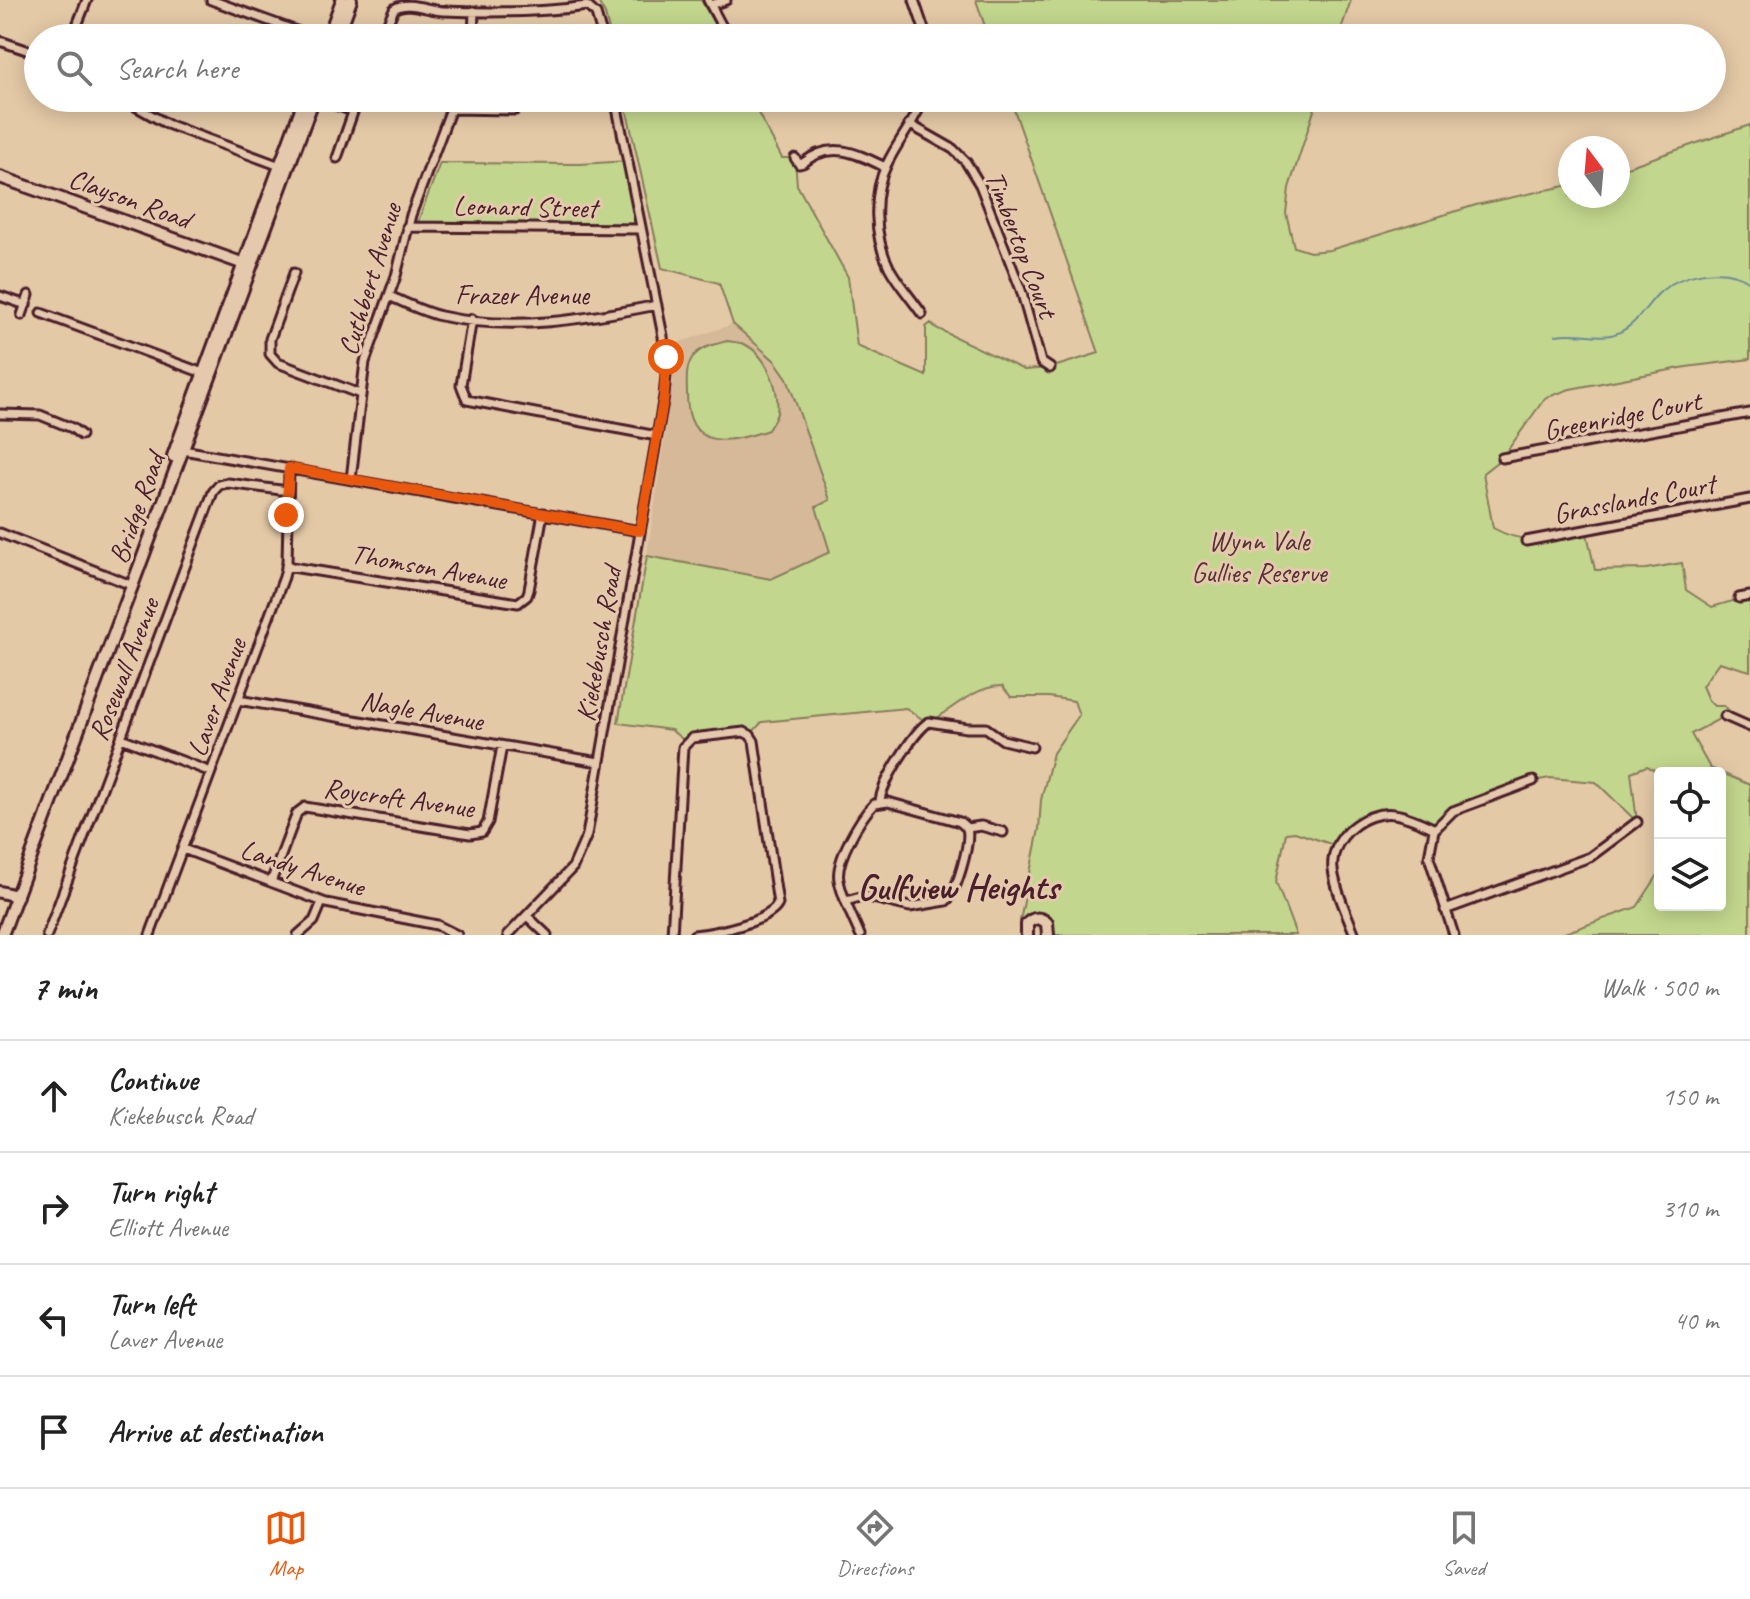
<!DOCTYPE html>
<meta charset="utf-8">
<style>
:root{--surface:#fff;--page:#f2f2f2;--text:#222;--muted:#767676;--line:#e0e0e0;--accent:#ea580c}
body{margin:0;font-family:Caveat,sans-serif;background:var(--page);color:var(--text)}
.controls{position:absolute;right:24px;bottom:24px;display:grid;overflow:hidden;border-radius:8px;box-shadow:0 4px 20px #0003}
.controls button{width:72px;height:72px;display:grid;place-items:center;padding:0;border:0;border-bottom:2px solid var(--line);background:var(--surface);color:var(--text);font:40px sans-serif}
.compass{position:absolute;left:1558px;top:136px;width:72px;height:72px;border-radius:50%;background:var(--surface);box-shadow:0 4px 20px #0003;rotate:344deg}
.stop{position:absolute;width:24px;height:24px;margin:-18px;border:6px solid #ea580c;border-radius:50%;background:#fff}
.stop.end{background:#ea580c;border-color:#fff;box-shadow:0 2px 8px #0008}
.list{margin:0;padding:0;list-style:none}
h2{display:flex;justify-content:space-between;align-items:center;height:104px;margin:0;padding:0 32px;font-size:34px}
h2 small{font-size:26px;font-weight:400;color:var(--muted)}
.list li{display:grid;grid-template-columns:52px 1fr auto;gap:24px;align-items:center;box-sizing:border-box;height:112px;padding:0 32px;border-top:2px solid var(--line)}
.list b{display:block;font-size:30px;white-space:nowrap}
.list p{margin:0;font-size:26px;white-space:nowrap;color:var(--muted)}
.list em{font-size:26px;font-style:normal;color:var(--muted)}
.icon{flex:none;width:44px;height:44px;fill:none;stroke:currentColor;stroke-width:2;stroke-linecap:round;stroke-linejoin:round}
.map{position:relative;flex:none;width:1750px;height:935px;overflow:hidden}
.search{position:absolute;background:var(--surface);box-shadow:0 4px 20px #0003;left:24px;right:24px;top:24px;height:88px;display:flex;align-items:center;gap:20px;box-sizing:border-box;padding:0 28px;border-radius:44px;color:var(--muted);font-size:30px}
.sheet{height:552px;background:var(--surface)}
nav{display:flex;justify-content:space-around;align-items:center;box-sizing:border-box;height:112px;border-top:2px solid var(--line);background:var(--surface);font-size:22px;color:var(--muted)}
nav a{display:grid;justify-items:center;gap:4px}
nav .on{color:var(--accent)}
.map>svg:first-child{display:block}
.built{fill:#d6b998}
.green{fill:#c2d78d;stroke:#867b5c;stroke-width:2}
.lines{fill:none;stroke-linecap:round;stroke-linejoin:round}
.stream{stroke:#6d8999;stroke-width:2}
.street-casing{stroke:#4a1f2b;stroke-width:13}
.secondary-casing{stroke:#4a1f2b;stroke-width:16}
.street{stroke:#e5c9ac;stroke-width:7}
.secondary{stroke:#e5c9ac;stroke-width:10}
.route{stroke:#ea580c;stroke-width:10}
.labels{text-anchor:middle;stroke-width:6;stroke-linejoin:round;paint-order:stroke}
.street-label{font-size:28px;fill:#4a1f2b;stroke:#e5c9ac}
.park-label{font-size:28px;fill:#563135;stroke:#e5c9ac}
.district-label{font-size:36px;font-weight:bold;fill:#4a1f2b;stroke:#e5c9ac}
</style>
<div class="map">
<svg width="1750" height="935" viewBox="0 0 1750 935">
<rect width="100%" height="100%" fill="#e4c9a6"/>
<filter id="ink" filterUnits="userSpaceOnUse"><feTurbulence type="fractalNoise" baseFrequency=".0125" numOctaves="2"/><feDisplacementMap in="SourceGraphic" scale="16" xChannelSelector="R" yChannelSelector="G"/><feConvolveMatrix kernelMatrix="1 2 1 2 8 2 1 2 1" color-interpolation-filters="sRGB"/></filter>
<g filter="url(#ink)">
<!-- built -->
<path class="built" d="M733 324 775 361 787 378 830 500 816 508 831 553 771 579 647 556 673 381 672 345Z"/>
<!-- green -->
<path class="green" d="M597 0H701L722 38H611L605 14Z
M976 0H1351L1338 38H989Z
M624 98H750L782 158H795L797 185 848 277 857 346 926 376V327L931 323 936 328 1024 370 1050 368 1099 353 1010 98H1318L1289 188 1286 213 1294 247 1310 252 1330 250 1476 205 1570 185V196H1618V170L1750 125V359L1686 367 1570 389 1545 398 1502 458 1483 473 1493 528C1529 548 1549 536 1586 529L1595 570 1646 569 1682 563 1686 590 1712 607 1750 596V671L1719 662 1702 686 1708 700 1714 706H1724L1730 711 1725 716 1691 734 1710 768 1750 785V935H1559L1637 907 1660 872V905H1720V773H1660L1647 766 1631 772 1637 822 1596 782 1550 778 1533 781 1463 806 1435 829 1392 814 1366 819 1337 846 1295 832 1286 833 1276 882 1296 935H1049L1047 923 1027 924 1020 921 1039 829 1041 800 1053 753 1079 715 1074 701 1049 697H1011L1002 686C977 686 953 707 933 721L928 723 906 708 762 722 750 735 686 742 671 730 618 723 647 556 771 579 830 552 816 507 830 500 787 378 775 361 733 324 719 283 662 268Z
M628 161 641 229 416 227 440 163 580 164Z
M727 341C733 342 741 342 746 345 767 356 780 389 777 413 776 418 771 425 768 430 728 444 687 451 687 394 687 381 685 367 693 357 700 347 716 344 727 341Z"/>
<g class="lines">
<!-- stream -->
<path class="stream" d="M1556 335C1575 331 1593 338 1611 335 1633 331 1644 308 1658 294 1680 273 1724 264 1750 282"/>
<!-- street casing -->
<g class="street-casing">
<path id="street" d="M211 0 316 38
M708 0 728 38
M914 0 927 38
M711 5 726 0
M72 38 87 0
M381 38 394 9C407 0 427 10 443 11 491 13 539 13 587 6L596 14 603 38
M473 38 474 11
M0 41 38 54
M121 98 167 124 280 166
M316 98 353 111
M450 109 515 110
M909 124 953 149 966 162 980 185 1021 290 1041 362 1050 368
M337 158 358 98
M795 158 799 164 803 163C831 140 856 153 885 167
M407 227 641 229
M294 273 270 339V354L278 363 360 394
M0 296 26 305
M389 296C406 303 423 312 441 316 512 332 587 319 657 305
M41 313 203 373
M922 314C912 299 898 284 889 267 874 237 872 194 887 164 898 141 915 121 924 98
M22 315 29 295
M472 319 461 385 467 400 657 436
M0 414 40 415 72 428 81 435
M183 450 640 531
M1502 458 1750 413
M351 479 365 362 396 276 411 215 455 98
M0 533 126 583
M1526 541 1750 499
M286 566 518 603 527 596 529 590 543 513
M1739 598 1750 596
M238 700 599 762
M1725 716 1750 727
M121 738 211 772
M880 802C880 785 915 730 929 722L967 728H986L1003 740 1032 747
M967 828 981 826 1003 832
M183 849 326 903 437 925 457 935
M271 882 297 813 305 807 470 834 482 832 488 822 502 746
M846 901 864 896 910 907 946 901C957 892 971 842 967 828L960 822 888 802 874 804C860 818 835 861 839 880 842 898 853 918 860 935
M1445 910 1590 857 1637 822
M527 916 547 935
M47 935 213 492 219 485 228 483 288 491
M150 935 284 577 287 563 289 468
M298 935 314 921 322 902
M508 935 573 867 587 835 664 396 666 375 663 336 615 98
M672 935 683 747 692 738 744 732 750 735 754 741 778 904C770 922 714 933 694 935
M1355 935C1347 914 1336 892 1333 870 1329 838 1364 810 1394 814 1408 816 1422 823 1435 829
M1454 935 1429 857 1434 830 1453 811 1533 781"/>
</g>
<!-- secondary casing -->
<g class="secondary-casing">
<path id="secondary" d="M328 38 342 0
M337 38 351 0
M0 177 247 265
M173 456 305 98
M0 892 17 896
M2 935 314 98
M1027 935V924C1033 917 1040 917 1047 923L1048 935"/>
</g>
<!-- street -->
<use href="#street" class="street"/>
<!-- secondary -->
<use href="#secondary" class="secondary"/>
</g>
</g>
<g class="lines" filter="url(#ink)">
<!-- route -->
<path class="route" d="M286 515 289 468 640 531 664 396 666 357"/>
</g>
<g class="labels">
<!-- street labels -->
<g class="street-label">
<text transform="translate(130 198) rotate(20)" y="10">Clayson Road</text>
<text transform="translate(525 206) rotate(1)" y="10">Leonard Street</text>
<text transform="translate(1022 244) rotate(69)" y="10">Timbertop Court</text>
<text transform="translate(369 279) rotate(-73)" y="10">Cuthbert Avenue</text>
<text x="522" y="304">Frazer Avenue</text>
<text transform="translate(1622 415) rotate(-11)" y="10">Greenridge Court</text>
<text transform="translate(1634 498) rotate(-11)" y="10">Grasslands Court</text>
<text transform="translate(136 508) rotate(-70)" y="10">Bridge Road</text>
<text transform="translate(429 566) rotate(10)" y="10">Thomson Avenue</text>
<text transform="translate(598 644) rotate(-80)" y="10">Kiekebusch Road</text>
<text transform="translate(123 669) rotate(-69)" y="10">Rosewall Avenue</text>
<text transform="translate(216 697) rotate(-70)" y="10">Laver Avenue</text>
<text transform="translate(422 710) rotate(10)" y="10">Nagle Avenue</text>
<text transform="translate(399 797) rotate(8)" y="10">Roycroft Avenue</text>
<text transform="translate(303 867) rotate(18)" y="10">Landy Avenue</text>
</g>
<!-- park labels -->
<g class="park-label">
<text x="1259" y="550">Wynn Vale<tspan x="1259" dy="32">Gullies Reserve</tspan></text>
</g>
<!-- district labels -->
<g class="district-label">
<text x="958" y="899">Gulfview Heights</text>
</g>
</g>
</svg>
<div class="controls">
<button><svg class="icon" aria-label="locate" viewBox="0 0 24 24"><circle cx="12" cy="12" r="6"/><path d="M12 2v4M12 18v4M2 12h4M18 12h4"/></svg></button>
<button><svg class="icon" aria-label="layers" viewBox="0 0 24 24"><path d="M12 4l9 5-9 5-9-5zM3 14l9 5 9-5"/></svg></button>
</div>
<svg class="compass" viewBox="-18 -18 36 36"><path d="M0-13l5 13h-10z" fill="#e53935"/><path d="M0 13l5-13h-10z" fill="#767676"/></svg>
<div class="stop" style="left:666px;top:357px"></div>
<div class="stop end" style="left:286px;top:515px"></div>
<div class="search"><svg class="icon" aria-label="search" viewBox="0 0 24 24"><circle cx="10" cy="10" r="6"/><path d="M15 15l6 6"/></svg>Search here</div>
</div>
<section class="sheet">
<h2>7 min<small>Walk · 500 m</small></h2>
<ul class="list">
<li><svg class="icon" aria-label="ahead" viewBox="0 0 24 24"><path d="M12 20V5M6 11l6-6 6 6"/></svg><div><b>Continue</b><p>Kiekebusch Road</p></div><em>150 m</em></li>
<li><svg class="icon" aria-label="right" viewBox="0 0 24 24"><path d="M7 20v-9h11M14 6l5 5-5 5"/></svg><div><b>Turn right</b><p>Elliott Avenue</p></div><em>310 m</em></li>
<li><svg class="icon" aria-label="left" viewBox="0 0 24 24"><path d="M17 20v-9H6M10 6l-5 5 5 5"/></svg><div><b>Turn left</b><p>Laver Avenue</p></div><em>40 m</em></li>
<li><svg class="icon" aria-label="arrive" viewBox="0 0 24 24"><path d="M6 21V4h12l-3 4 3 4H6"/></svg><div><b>Arrive at destination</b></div></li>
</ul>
</section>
<nav>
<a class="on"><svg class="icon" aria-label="map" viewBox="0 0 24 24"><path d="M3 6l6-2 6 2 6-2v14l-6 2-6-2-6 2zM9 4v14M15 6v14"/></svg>Map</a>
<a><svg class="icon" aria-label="directions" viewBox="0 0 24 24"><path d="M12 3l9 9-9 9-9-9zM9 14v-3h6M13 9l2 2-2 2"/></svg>Directions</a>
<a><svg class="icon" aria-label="saved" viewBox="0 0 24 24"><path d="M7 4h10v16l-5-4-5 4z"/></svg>Saved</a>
</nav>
